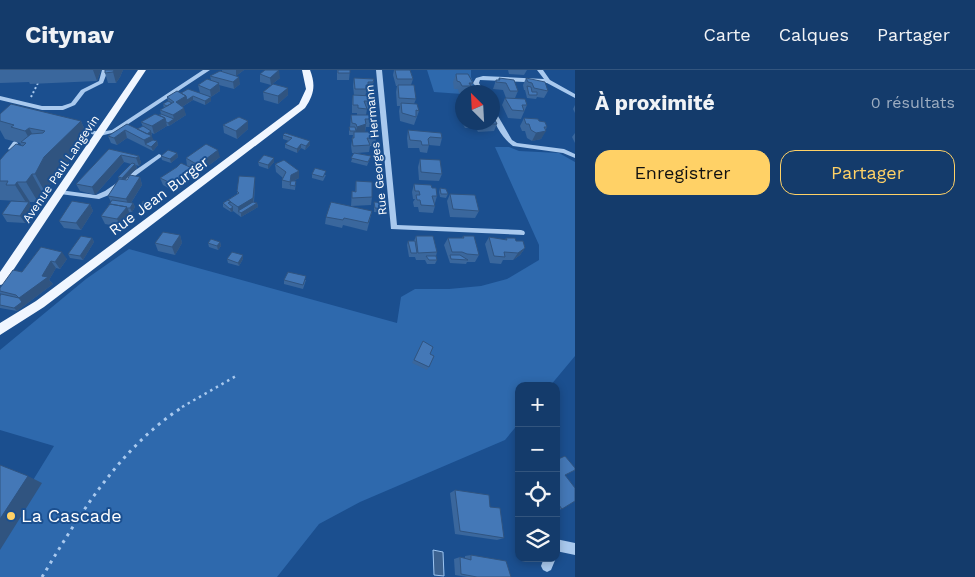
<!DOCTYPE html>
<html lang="fr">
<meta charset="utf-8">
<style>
:root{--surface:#143b6b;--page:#1d4271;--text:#f1f3f6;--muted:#9dadc1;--line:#33557e;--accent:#ffd166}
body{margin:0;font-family:"Work Sans",sans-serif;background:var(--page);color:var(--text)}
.controls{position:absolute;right:15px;bottom:15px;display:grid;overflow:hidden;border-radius:10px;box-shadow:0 2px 8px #0003}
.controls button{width:45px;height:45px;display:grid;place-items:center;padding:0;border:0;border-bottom:1px solid var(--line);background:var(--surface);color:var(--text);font:25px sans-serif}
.compass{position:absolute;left:455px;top:15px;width:45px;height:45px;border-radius:50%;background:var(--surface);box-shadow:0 2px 8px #0003;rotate:336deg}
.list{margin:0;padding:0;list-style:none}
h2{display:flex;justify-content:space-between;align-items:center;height:65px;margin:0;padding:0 20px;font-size:21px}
h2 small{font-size:16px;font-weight:400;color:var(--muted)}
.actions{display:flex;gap:10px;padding:15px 20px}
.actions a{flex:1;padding:11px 0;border:1px solid var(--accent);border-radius:15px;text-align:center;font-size:18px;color:var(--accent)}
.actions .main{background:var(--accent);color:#111}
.icon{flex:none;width:28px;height:28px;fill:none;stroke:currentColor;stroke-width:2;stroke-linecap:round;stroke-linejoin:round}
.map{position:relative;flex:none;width:575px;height:507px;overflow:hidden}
header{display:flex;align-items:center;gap:30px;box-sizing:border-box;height:70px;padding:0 25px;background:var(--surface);border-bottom:1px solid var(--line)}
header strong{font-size:24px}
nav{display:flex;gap:28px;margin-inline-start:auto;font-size:18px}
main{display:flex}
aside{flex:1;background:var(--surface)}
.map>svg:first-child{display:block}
.green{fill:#2e69ad}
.water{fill:#3c6290;stroke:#9cc4f0}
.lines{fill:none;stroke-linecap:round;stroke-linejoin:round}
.path-far2{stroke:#a9c9ee;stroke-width:2;stroke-dasharray:2 2.5;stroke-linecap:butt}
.path-far1{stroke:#a9c9ee;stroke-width:2.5;stroke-dasharray:2.5 4;stroke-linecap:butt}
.path{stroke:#a9c9ee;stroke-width:3;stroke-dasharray:3 5;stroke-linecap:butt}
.minor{fill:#a9c9ee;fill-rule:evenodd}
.major{fill:#f0f6ff;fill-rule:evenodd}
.wall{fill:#3a679d}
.shaded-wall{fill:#305480}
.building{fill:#4478b7;stroke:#305480}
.poi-dot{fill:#ffd166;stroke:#1b4f8f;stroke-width:2}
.labels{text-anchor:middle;stroke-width:4;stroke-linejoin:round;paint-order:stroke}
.far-street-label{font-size:12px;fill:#fff;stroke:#1b4f8f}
.street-label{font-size:15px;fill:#fff;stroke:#1b4f8f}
.near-poi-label{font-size:18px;fill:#fff;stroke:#1b4f8f;text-anchor:start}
</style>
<header>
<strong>Citynav</strong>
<nav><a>Carte</a><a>Calques</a><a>Partager</a></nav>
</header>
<main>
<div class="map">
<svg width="575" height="507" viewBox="0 0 575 507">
<rect width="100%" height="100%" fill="#1b4f8f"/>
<!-- green -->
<path class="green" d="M427 0H471V7L477 22H462V24L434 22Z
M495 77H509L519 81 559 83 575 92V286L550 316H519V353L505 370 360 432 319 454 277 507H0V464L54 376 0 360V280L86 209 129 179 397 253 401 227 415 219H449L481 216 507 209 539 190V175Z"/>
<!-- water -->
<path class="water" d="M433 480 443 482 444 506 434 505Z"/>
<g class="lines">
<!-- path-far2 -->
<path class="path-far2" d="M31 27 38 13"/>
<!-- path-far1 -->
<path class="path-far1" d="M182 337 236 306"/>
<!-- path -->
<path class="path" d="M42 507C80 444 120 377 184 336"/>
<!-- minor -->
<path class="minor" d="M102 0H108L103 13 85 22 75 35 63 40H42L0 30V26L42 36H62L71 33 81 20 99 11Z
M203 0H210L116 62 100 66 70 59 73 57 100 62 112 60Z
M376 0H382L397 155 521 160 524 161 525 163 524 165 391 159Z
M537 0H543L550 10 575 24V28L547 13 480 10 479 13 484 22H480L473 13 476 8 483 6 544 9Z
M492 39 495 41 512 70 517 73 564 79 575 84V88L563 83 513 76C503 69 492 52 492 39Z
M15 71 18 73 15 78 22 80V82L11 81 8 79 13 72Z
M159 84 161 85V87L109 125 99 129 60 124 57 122 60 120 96 125 105 121Z
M556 469 575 473V485L556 481Z
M544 488H556L551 500 547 502 543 500 541 496Z"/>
<!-- major -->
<path class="major" d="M138 0H146L4 214 0 215V202Z
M302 0H310C316 15 314 25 305 38L44 237 0 265V253L36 231 299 34 306 19Z"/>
</g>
<!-- wall -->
<path class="wall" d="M0 0H101L97 11 30 14 29 12 0 13Z
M123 0 120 7 116 13H108L105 3Z
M222 0H244L236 6 240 14 234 19 219 15 220 21 211 27 200 23 198 15 211 10 210 6 222 1Z
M337 0H350L349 10H337Z
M394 0H410L413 9 411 15 416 29 414 34 419 41 414 55 400 51 399 41 400 36H397L396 22 397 16H396L393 5Z
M508 0H527L524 5 509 4Z
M260 4 280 8 271 15 260 12Z
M456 4 473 13 470 20H469L468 22 459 23 458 19H454L453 12Z
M354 8 374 9 372 20H368L367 23H366L365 26 373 31 371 39H367L366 45 373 49 371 57H366L365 62 376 69 375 76H370L369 82 357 83 371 86 367 96 351 92 354 83H352L351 76 353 65H349V57H350L351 45H357V43H352V32L353 25H354L353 16Z
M499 8 518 21 515 28 527 35 521 49 508 48 502 35 505 28H506L503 20 493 19 496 10H498Z
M526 8 548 21 544 28 537 27 536 29 527 28 525 20H524L523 15Z
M263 22 288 25 278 34 264 30Z
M181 23 211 27V31L205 35 193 30 182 37 186 45 169 56H167L154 64 152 63V64L151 66 153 70 157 71 158 75 153 81 127 68 117 75 111 73 108 66 127 54 137 59 143 57 141 52 161 44 160 40 164 38 163 34 168 31 167 27Z
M461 26H462V43H460L458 33Z
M575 35V43L573 39Z
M0 44 81 51 89 70 54 107 46 124H43L38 132H30L29 133 34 140 25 153 7 152 2 144 17 131 0 130V90L21 75 20 73 5 69 0 60Z
M524 48 539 51 547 57 541 69 532 71 527 68 525 61H522L520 56Z
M248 51V59L237 69 224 63 223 55Z
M463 52H492L497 54 494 61 478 62 476 58H465L463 54Z
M408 60 442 68 440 76 429 75 427 83 420 82 419 78H408L407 68Z
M575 63V73L572 67Z
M283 65 310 75 305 80 301 78 297 83 285 78V74L289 71 283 69Z
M109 79 139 86 141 93 139 96 136 95 137 98 125 110 140 107 142 115 131 133H133L135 137 132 142H129L130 144 121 157 105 154 101 146 111 132 108 126 119 109 118 107 131 94 124 92 95 125 80 121 76 114Z
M177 83 178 87 171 93 162 90 161 86Z
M220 87 200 102 194 99 195 107 175 122 163 115 160 108 187 96 186 88Z
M274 88V92L268 99 259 96 258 92Z
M420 89 442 104 439 111 419 110 418 97Z
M275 94 299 101V108L293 111H296L295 120 282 118V110L283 108 276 102Z
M312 104 326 105 323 111 312 108Z
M356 111 372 127 371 135 351 136 352 121 355 122Z
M255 114 254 132 257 133 258 137 241 147 233 141 231 142 223 137V133L237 124V121Z
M414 114 432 118 437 126 435 133V136L433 143 419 142 418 137H414L413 132 415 129H413L412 122Z
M440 118 448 124 446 128 440 127 439 122Z
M450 124 479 141 475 148 450 147 447 131Z
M374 132 387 139 386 143 374 142Z
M152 133 153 136 151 140 143 138 141 135Z
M90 134 93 141 81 160 64 158 59 151Z
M372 141 367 161 343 155 342 158 325 154 326 147Z
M180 165 182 173 175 185 158 181 155 173Z
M416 166 437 182 436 186 437 190 435 194H427L425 190H416L415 187H409L407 175 408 171H414Z
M463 166 479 185 475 192H467L466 194 450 193 444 175 448 168H462Z
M489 167 505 170 506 168 516 171 525 178 520 185 513 190H503L501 194 490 193 485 174Z
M92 168 94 172 83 190 70 188 68 184Z
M220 172 221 176 218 180 209 177 208 173Z
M41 177 67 189 60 199 56 198 49 210 53 214 17 241 0 238V226L1 224 0 223V218L22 202Z
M243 185V189L239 196 228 193 227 189Z
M284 210H306L303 219 284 214Z
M423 271 430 284 434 286 427 300 412 293Z
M556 390 565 405 562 439 556 441Z
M455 420 490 437 504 468 497 470 455 464 450 423Z
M471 485 511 507H467L455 505 454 489 460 487 465 488V486Z"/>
<!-- shaded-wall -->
<path class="shaded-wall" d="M93 0H101L97 11Z
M114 0H123L120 7 116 13 113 2Z
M236 0H244L236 6Z
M279 0 280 8 271 15 270 8Z
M239 7 240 14 234 19 233 12Z
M219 13 220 21 211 27 210 20Z
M288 18V25L278 34V26Z
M186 26 188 33 177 40 176 32Z
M193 26V30L188 33 187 30Z
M211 27V31L205 35V31Z
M184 38 186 45 169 56 168 53 174 49 173 45Z
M165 48 167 56 154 64 152 56Z
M81 51 89 70 54 107 46 124 35 104 44 87Z
M248 51V59L237 69 236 61Z
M366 54 365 62 355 64 357 57Z
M29 58 40 78 36 81 25 61Z
M125 60 127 68 117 75 114 68Z
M151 61 152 64 148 68 147 64Z
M546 61 541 69 532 71 536 63Z
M152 66 154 73 145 74 144 70Z
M157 71 158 75 153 81 151 77Z
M310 71V75L305 80 306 76Z
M301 74V78L297 83V79Z
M218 80 220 87 200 102 198 95Z
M177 83 178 87 171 93 170 89Z
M121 85 124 92 95 125 92 117Z
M139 86 141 93 139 96 136 88Z
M274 88V92L268 99V95Z
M135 94 137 98 123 112 122 108Z
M194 99 195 107 175 122 173 114Z
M299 101V108L291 112 290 119 291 105Z
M32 104 43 124 38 132 26 112Z
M140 107 142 115 129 136 126 129Z
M255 107V114L253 135 257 133 258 137 241 147V143L238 141 239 145 238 137Z
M17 112 30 132 29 133 34 140 25 153 20 146 27 134 15 115Z
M133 133 135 137 132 142 130 138Z
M152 133 153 136 151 140 150 136Z
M90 134 93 141 81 160 76 153Z
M127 137 130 144 121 157 117 149Z
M233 137V141L231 142 230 139Z
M180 165 182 173 175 185 172 177Z
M92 168 94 172 83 190 80 186Z
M220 172 221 176 218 180 217 176Z
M525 178 520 185 513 190 518 183Z
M62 182 67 189 60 199 55 192Z
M243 185V189L239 196 238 193Z
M51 191 56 198 49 210 53 214 17 241 14 238 19 228 42 206Z
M28 406 42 413 0 480V449Z"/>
<!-- building -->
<path class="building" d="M105 0H114L113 2 105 3Z
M265 0H279L270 8 260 4Z
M338 0H350V3H338Z
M395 0H410L413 9H397Z
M220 1 239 7 233 12 210 6Z
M456 4H468L473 13H469L471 16H462L460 12 457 11Z
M354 8 374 9 373 12H368V15H366V19H355Z
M499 8 514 10 518 21H510L506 13 496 12V10H500Z
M526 8 545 12 548 21 534 18 532 13 528 12Z
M207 9 219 13 210 20 198 15Z
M273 14 288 18 278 26 263 22Z
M398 15H414L416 29 399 28Z
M527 16 531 17 532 22H537V25H529Z
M188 19 211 27 205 31 193 26 187 30 186 26 181 23Z
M177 21 186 26 176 32 184 38 173 45 160 40 174 32 167 27Z
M353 25 372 26 373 31H364L367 39 358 38V35H353Z
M461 26H462V35Z
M505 28 525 29 527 35H522L524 41 512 40Z
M168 31 172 33 167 36 163 34Z
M401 33 417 34 419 41 416 40V47L402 43Z
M11 34 81 51 44 87 35 104H32L26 112H17L15 115H6L8 111H0V90L6 83 16 74 23 76 26 73 21 72 31 64 43 63 45 61 29 58 25 61 11 57 14 55 0 51V44Z
M155 44 165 48 152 56 141 52Z
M161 44 174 49 168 53 166 52 165 48 159 45Z
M351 45H372L373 49H365L366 54 357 57 356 54 352 53Z
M239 47 248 51 236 61 223 55Z
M492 48H494L497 54H481V52H492Z
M524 48 538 49 539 51 545 52 547 57H544L546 61 536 63 531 60 529 54H526Z
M127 54 152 66 144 70 125 60 114 68 108 66Z
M143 56 151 61 147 64 137 59Z
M349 57H355L356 61H350Z
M408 60 441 63 442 68 430 67 428 69 429 75H422L421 71 410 70Z
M354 62H375L376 69 367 68 370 75 353 76 352 68H354Z
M285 63 310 71 306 76 301 74 297 79 285 74 292 68 283 65Z
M153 70 157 71 151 77 145 74Z
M206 74 218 80 198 95 186 88Z
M109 79 139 86 136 88 121 85 92 117 76 114Z
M168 80 177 83 170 89 161 86Z
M354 83 371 86 368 92 351 88Z
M264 85 274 88 268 95 258 92Z
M420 89 440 90 442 104 421 102Z
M284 90 299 101 291 105 290 112 282 110 286 102 275 94Z
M132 93 135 94 122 108 118 107Z
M181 93 194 99 173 114 160 108 177 97Z
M315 98 326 101 323 107 312 104Z
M130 105 140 107 126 129 108 126 119 109 127 110Z
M239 106 255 107 253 128 238 137 228 130 239 123 237 121Z
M291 111H296L295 116 290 115Z
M356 111 372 112V127L352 128V121L356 122Z
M414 114 431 115 432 118H436L437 126H432L435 136 421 135 420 130H417L416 125H420L419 121H415Z
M440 118 446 119 448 124H441Z
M450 124 475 125 479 141 453 139Z
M112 130 133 133 130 138H126L127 137 110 134 109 135Z
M228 130 231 132 228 133 233 137 230 139 223 133Z
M11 131 29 132 20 146 2 144Z
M72 131 90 134 76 153 59 151Z
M143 131 152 133 150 136 141 135Z
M253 132 257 133 241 143 238 141Z
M331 132 372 141 368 153 344 148 343 150 326 147Z
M374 132 387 133V139L375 138Z
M110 134 127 137 117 149 101 146Z
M163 162 180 165 172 177 155 173Z
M81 166 92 168 80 186 68 184Z
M416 166H433L437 182 418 183Z
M463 166H474L479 185 467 184 462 182H452L448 168H464Z
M489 167 507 170 506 168H515L516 171H523L525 178 518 183 504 182 505 187 494 186Z
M211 169 220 172 217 176 208 173Z
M408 171H415L417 183H411Z
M41 177 62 182 55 192 51 191 42 206 48 207 19 228 16 225 0 221V218L13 200 22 202Z
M232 182 243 185 238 193 227 189Z
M450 185H460L468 190 451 189Z
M426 186H436L437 190H429Z
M288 202 306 206 303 215 284 210Z
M1 224 19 228 22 232 14 238 0 235V226Z
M423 271 433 277 430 284 434 286 429 297 414 290Z
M565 386 575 398V400L565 405 575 418V431L562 439 556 431V390Z
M0 395 28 406 0 449Z
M455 420 489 425 490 437 500 438 504 468 460 461Z
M471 485 506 491 511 507H477L461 504 460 487 471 490Z"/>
<!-- markers -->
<circle class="poi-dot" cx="11" cy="446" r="5"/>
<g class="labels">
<!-- far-street labels -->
<g class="far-street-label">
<text transform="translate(376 80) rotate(-96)" y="4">Rue Georges Hermann</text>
<text transform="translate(61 99) rotate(-56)" y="4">Avenue Paul Langevin</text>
</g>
<!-- street labels -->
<g class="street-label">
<text transform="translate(159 126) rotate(-37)" y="5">Rue Jean Burger</text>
</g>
<!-- near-poi labels -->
<g class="near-poi-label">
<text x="21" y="452">La Cascade</text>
</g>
</g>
</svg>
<div class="controls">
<button>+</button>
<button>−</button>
<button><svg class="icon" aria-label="locate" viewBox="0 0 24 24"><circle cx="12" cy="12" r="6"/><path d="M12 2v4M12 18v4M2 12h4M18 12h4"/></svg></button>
<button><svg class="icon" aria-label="layers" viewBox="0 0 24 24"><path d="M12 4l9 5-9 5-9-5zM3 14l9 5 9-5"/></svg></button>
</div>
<svg class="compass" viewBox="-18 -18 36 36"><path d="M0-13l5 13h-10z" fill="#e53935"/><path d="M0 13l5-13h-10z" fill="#9dadc1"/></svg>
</div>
<aside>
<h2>À proximité<small>0 résultats</small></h2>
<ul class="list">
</ul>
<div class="actions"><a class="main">Enregistrer</a><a>Partager</a></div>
</aside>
</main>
